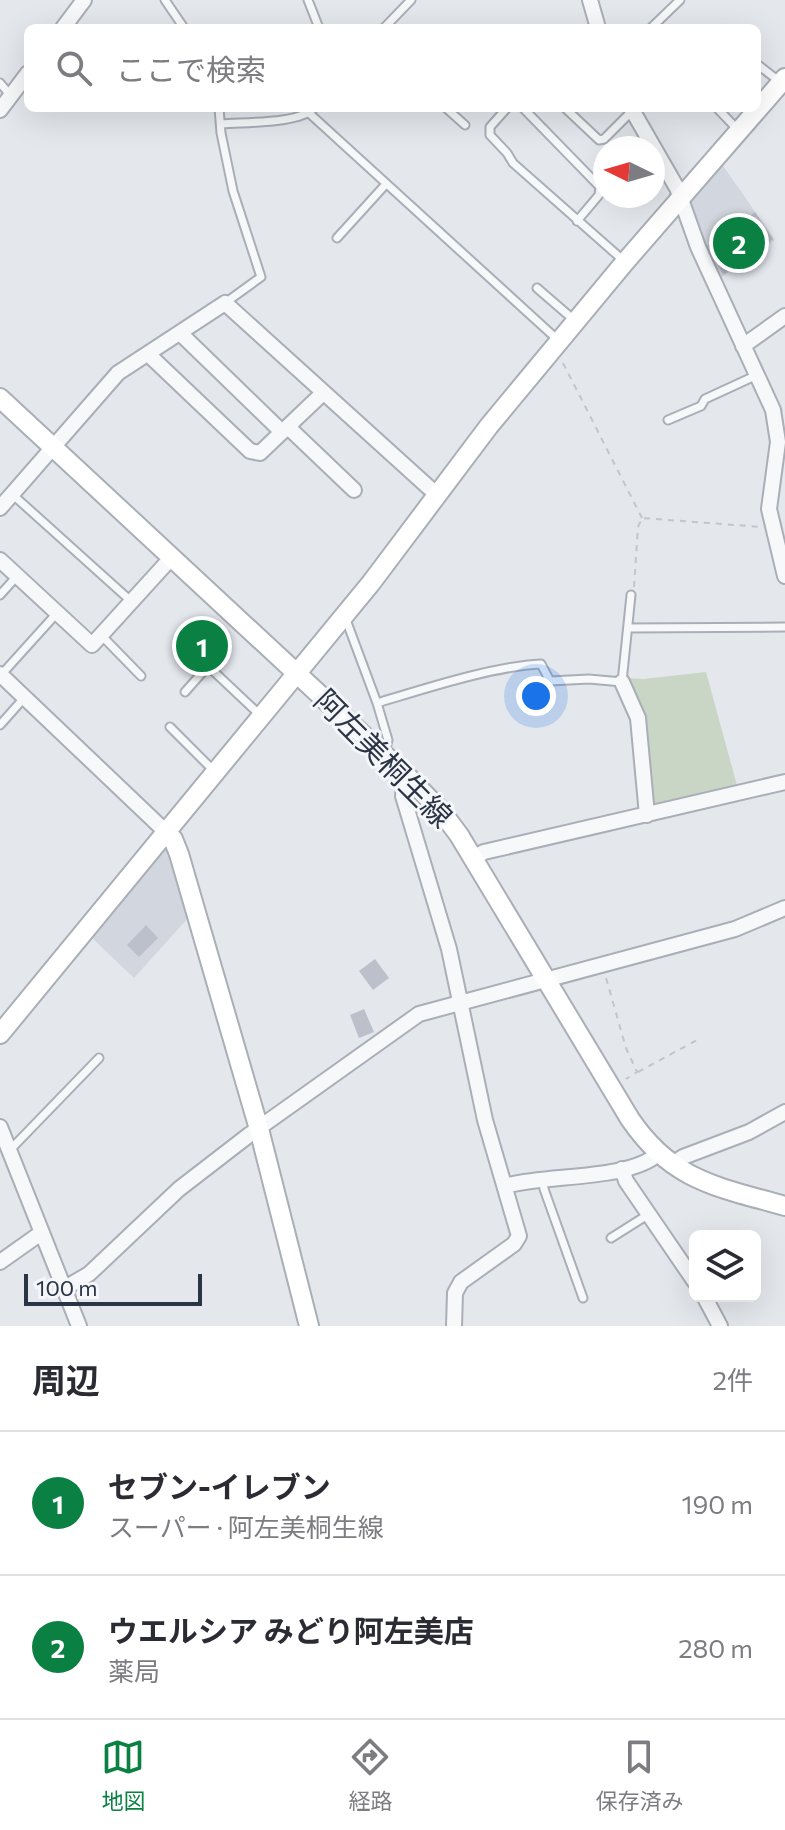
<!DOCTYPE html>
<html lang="ja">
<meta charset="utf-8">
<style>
:root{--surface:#fff;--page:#f7f7f7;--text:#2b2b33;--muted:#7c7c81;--line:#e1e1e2;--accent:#0b8043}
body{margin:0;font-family:Commissioner,"Noto Sans JP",sans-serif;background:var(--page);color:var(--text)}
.controls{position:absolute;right:24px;bottom:24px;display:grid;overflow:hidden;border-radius:12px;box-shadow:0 8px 32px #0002}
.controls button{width:72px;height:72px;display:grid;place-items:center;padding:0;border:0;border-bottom:2px solid var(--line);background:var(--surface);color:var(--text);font:40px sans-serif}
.compass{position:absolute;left:593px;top:136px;width:72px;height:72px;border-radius:50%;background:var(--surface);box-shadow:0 8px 32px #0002;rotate:275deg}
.scale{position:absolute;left:24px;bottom:20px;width:178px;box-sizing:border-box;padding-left:8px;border:4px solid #2b3445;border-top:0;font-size:22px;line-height:28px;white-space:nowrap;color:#2b3445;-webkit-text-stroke:6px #f4f6f9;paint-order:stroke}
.you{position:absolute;left:536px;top:696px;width:28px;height:28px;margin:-20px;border:6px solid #fff;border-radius:50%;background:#1a73e8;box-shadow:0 0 0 12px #1a73e833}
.badge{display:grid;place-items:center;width:52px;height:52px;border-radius:50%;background:var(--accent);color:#fff;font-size:26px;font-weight:700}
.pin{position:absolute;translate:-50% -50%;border:4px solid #fff;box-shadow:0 2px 8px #0006}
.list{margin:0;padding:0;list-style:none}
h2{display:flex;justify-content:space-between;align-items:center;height:104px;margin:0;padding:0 32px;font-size:34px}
h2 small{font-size:26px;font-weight:400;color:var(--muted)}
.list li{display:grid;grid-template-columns:52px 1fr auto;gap:24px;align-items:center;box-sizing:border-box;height:144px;padding:0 32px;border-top:2px solid var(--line)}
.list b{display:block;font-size:30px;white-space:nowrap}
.list p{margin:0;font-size:26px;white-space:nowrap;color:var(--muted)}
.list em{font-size:26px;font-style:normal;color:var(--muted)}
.icon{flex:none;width:44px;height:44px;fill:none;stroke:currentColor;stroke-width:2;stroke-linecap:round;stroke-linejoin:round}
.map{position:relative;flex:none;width:785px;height:1326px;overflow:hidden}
.search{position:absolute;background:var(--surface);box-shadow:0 8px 32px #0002;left:24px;right:24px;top:24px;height:88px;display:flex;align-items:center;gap:20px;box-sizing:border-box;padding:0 28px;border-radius:12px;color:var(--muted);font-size:30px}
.sheet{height:392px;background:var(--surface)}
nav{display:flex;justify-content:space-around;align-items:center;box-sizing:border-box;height:112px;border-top:2px solid var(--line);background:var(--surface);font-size:22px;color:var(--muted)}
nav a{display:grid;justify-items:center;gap:4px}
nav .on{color:var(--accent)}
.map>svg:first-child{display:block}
.built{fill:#d2d6de}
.green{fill:#c9d6c5}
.building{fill:#bbc0ca}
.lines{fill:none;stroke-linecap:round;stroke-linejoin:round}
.lane-casing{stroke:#a9aeb7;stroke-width:11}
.street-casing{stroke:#a9aeb7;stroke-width:18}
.secondary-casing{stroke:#a9aeb7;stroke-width:22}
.path{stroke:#c2c5cb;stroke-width:2;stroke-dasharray:6 6;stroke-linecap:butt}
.lane{stroke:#f7f8fa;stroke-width:7}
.street{stroke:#f7f8fa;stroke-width:14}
.secondary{stroke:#fff;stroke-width:18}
.labels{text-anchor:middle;stroke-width:6;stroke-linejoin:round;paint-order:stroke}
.street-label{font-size:30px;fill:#2b3445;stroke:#f4f6f9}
</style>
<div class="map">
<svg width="785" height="1326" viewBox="0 0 785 1326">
<rect width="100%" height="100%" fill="#e4e7ec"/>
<!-- built -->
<path class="built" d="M721 163 775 240 718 280 689 201Z
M163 845 169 851 189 917 134 978 90 936Z"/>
<!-- green -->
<path class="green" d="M706 672 738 789 656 808 650 799 645 719 627 678 643 679Z"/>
<!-- building -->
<path class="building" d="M755 212 773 239 723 275 708 245Z
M195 631 215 649 200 666 180 648Z
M146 925 158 938 139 957 127 945Z
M375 959 389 978 373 990 359 971Z
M364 1009 374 1032 359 1038 350 1015Z"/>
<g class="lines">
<!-- lane casing -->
<g class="lane-casing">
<path id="lane" d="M165 0 184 28
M308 0 319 28
M384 28 411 0
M651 28 680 0
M757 64 780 82
M0 83 11 96
M219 108 221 133 233 191 261 277 225 303
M446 108 465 125
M507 108 490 127V135L507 153 513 163 624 261
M523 108 600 187 599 195 577 221
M565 108 599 140 604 139 632 111
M717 108 738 130
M309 113 559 341
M222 124C243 122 300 124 314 108
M337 238 386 184
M537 288 574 320
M668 420 701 406 705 399 757 375
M12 494 132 602
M0 595 17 576
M345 617 377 703 388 740 385 753
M628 628 785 627
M101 635 141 676
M1 675 57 613
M185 692 208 666 260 715
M377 703C424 689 494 666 541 664L550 681 589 679 622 682 631 595
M0 725 24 698
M170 727 214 771
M9 1151 99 1058
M543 1180 544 1189 583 1298
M611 1238 649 1214"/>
</g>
<!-- street casing -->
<g class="street-casing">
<path id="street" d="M590 0 598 28
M63 28 84 0
M631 108 677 188 698 247 773 410 778 442 769 509 785 576
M0 110 28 73
M181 334 282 432
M743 346 785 316
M148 354 250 451 260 453 323 393
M288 427 354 490
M0 508 118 373 225 303 436 494
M0 560 92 645 172 557
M0 674 166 832
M622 682 638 718 647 815
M405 774 403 796 449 949 485 1120 519 1236 514 1244 461 1282 455 1293 454 1326
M473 858 484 852 785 782
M0 1127 79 1326
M671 1165 683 1157 749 1132 785 1112
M622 1169 626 1181 695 1282
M505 1186C545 1174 627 1181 658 1154
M0 1262 41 1233
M65 1288 89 1274 179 1189 249 1135 419 1014 735 929 785 908
M704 1296 720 1326"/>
</g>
<!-- secondary casing -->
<g class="secondary-casing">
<path id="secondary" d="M0 398 405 774 441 811 459 835 630 1119C672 1181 718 1187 785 1206
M166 832 173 839 179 854 259 1129 309 1326
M0 1034 371 583 489 426 625 262 785 78"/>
</g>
<!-- path -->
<path class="path" d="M563 363 642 518
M634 587 638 527 642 518 762 527
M606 978 626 1048 637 1072 626 1079
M638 1072 697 1040"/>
<!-- lane -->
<use href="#lane" class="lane"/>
<!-- street -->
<use href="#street" class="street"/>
<!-- secondary -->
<use href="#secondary" class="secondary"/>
</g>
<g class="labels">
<!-- street labels -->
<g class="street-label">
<text transform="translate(383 759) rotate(45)" y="10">阿左美桐生線</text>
</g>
</g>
</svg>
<div class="controls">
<button><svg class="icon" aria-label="layers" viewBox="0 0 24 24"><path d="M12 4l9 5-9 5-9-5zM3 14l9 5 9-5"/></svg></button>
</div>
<svg class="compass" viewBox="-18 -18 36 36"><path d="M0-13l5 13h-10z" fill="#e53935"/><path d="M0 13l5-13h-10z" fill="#7c7c81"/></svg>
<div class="scale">100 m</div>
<div class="you"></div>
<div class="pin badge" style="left:202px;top:646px">1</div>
<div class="pin badge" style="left:739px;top:243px">2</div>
<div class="search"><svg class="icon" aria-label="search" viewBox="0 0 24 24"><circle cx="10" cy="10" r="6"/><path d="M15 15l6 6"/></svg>ここで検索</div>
</div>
<section class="sheet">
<h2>周辺<small>2件</small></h2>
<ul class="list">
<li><span class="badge">1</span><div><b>セブン-イレブン</b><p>スーパー · 阿左美桐生線</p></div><em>190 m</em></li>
<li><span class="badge">2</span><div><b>ウエルシア みどり阿左美店</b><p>薬局</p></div><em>280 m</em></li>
</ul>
</section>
<nav>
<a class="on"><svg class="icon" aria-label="map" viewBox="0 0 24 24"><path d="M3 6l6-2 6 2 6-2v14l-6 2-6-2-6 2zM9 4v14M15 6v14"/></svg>地図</a>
<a><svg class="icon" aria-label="directions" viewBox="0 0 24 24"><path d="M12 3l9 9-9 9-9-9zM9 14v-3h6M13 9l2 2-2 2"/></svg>経路</a>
<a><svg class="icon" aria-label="saved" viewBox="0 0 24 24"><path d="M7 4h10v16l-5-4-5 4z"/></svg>保存済み</a>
</nav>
